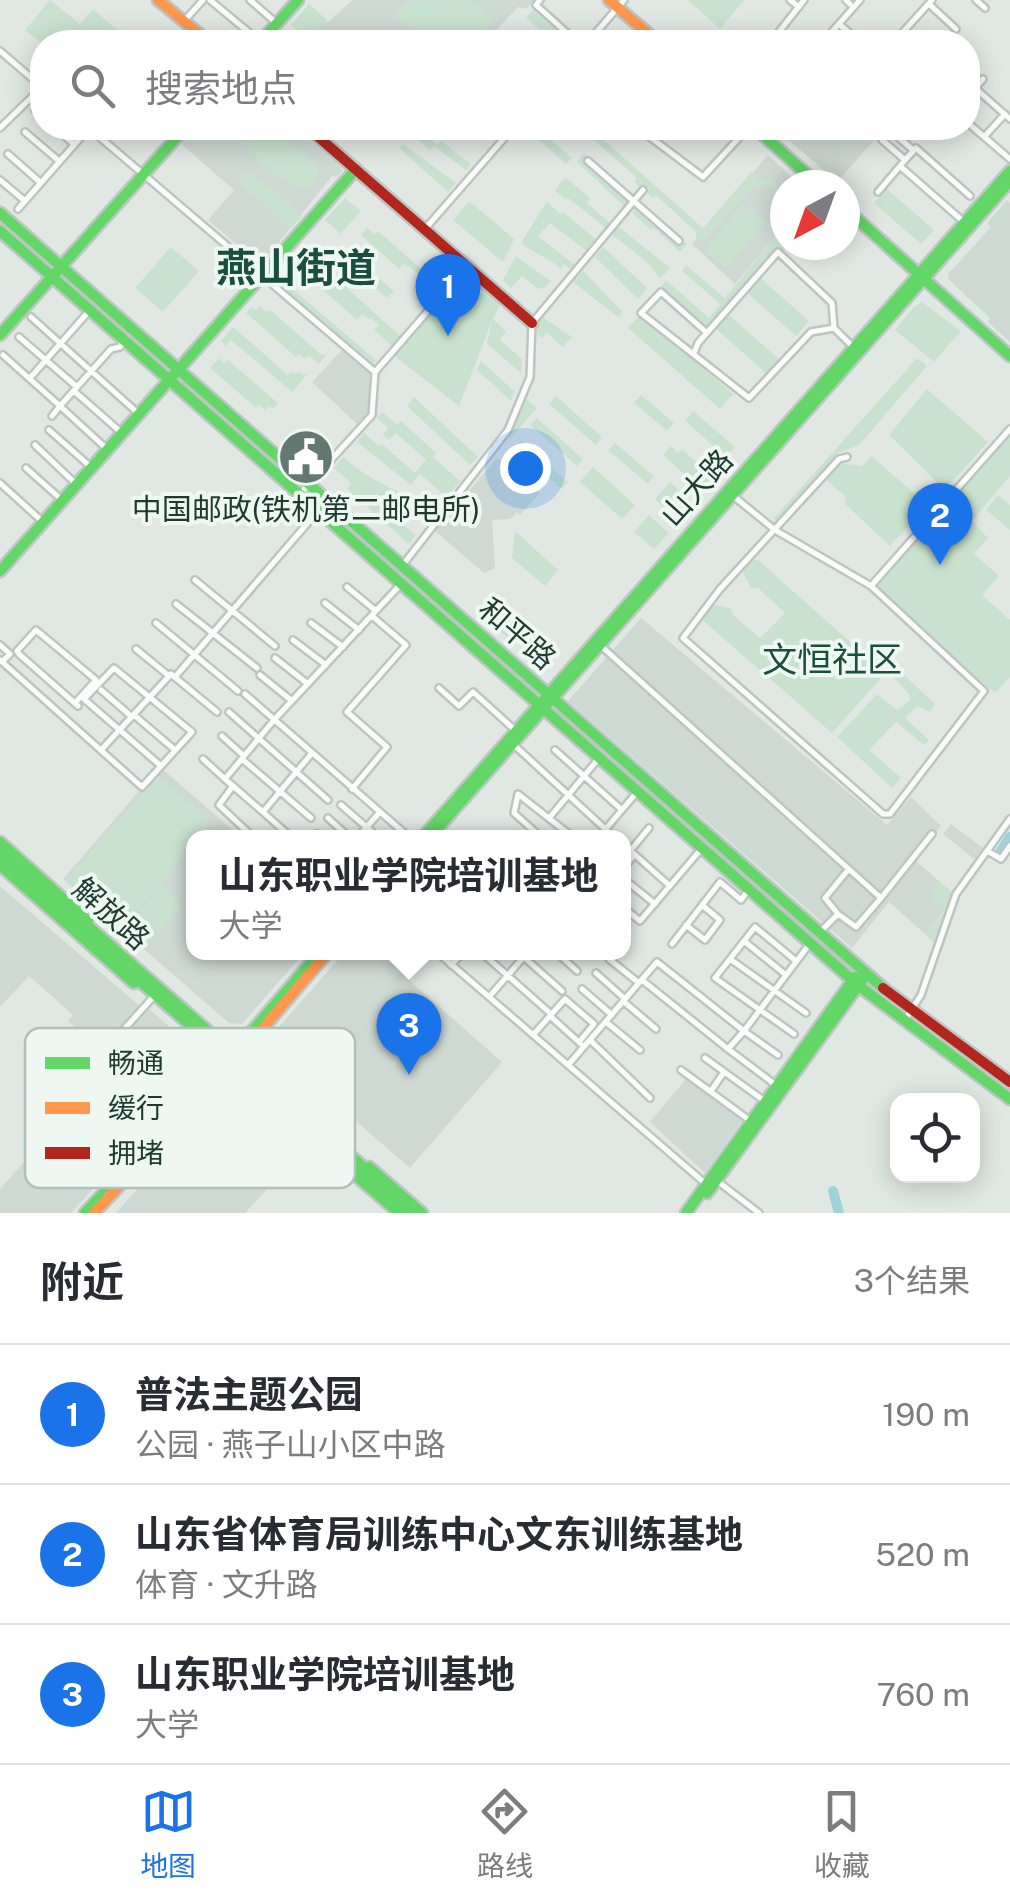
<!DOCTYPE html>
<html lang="zh">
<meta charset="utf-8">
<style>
:root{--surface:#fff;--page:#f2f2f3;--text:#2b2b33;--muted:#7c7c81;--line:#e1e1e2;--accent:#1a73e8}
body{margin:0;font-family:"Public Sans","Noto Sans SC",sans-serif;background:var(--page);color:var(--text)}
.controls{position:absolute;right:30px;bottom:30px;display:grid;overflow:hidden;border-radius:20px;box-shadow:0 5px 25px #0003}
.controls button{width:90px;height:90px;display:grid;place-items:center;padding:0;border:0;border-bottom:2px solid var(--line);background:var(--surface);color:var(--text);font:50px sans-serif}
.compass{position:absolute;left:770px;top:170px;width:90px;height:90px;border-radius:50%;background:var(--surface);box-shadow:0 5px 25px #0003;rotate:221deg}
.you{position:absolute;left:525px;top:468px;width:35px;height:35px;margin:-25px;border:8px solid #fff;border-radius:50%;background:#1a73e8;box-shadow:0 0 0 15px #1a73e833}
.badge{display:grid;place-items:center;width:65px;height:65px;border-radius:50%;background:var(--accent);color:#fff;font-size:32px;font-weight:700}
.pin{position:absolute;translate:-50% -82px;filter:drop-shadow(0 2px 5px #0008)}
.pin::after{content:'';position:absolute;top:52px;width:35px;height:30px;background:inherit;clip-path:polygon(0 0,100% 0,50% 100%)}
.popup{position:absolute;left:186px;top:830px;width:445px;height:130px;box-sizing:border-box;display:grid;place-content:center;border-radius:20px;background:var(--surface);filter:drop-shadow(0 2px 8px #0005);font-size:32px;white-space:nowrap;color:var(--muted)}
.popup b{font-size:38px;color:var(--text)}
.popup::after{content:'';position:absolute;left:50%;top:100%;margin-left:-20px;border:20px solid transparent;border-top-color:var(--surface)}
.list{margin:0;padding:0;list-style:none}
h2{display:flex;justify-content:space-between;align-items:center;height:130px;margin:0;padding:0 40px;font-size:42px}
h2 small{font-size:32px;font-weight:400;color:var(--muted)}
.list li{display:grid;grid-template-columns:65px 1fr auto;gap:30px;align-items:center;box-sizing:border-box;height:140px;padding:0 40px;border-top:2px solid var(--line)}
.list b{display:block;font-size:38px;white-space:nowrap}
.list p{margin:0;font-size:32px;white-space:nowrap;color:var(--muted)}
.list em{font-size:32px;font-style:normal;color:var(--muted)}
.icon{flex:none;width:55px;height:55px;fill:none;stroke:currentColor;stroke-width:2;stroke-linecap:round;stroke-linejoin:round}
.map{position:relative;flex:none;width:1010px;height:1213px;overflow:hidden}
.search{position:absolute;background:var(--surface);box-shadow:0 5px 25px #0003;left:30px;right:30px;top:30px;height:110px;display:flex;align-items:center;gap:25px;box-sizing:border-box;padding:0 35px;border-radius:40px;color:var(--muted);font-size:38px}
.sheet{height:550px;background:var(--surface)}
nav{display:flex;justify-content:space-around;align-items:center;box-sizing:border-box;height:140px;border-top:2px solid var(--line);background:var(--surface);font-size:28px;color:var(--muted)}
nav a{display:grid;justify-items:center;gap:5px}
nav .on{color:var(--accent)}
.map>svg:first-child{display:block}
.built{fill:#ced9d4}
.green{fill:#c9e2cf}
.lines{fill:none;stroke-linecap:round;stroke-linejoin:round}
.river{stroke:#9ed4d9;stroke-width:10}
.street-casing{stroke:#bec5c1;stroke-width:10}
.fast-casing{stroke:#bdc6c2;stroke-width:15}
.slow-casing{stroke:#bdc6c2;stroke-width:15}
.jam-casing{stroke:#bdc6c2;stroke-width:15}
.street{stroke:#fafcfb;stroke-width:5}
.fast{stroke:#63d668;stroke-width:10}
.slow{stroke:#ff974d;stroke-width:10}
.jam{stroke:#b3261e;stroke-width:10}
.labels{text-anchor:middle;stroke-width:8;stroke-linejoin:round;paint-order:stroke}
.street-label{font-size:30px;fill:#1f3b31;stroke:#eef7f2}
.poi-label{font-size:30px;fill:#1f3b31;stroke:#eef7f2}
.quarter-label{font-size:35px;fill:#1a4e3e;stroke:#eef7f2}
.district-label{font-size:40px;font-weight:bold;fill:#1a4e3e;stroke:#eef7f2}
.key{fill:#eef7f2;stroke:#b0bfb8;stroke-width:2.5}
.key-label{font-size:28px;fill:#1f3b31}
</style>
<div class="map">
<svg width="1010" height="1213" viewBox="0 0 1010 1213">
<rect width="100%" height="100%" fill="#e1e8e4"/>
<!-- built -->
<path class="built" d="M353 0H534L527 9 518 7 485 42H299L320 17 327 23Z
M195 128H295L341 167 342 172 337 177 332 176 261 265 208 220 234 190 180 143Z
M780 128H885L837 182 789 140 791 136Z
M768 155 800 185H785L787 245 783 251 770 242 735 284 692 244Z
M1007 200 1010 203V342L988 322 990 318 948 279V274L991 227 987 223Z
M343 349 369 372V411L357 424 312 382Z
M497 458 540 493 520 515 517 512 510 519 492 520 495 568 484 573 435 531Z
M641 618 887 825 911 797 941 826 916 861 939 881 932 890 946 909 925 934 889 902 852 948 568 701Z
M160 767 241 837 194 838V952L304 953 242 1024 229 1023 63 879Z
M951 824 983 848 974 859 943 834Z
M0 886 140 1006 100 1050 68 1021 73 1015 29 976 0 1007Z
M344 953H412L424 963 410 981 502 1062 410 1168 269 1046V1038Z
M148 1008 208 1060 160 1116 102 1061Z
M686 1079 743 1119 705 1173 650 1122Z
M224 1092H243L306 1147 245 1213H116Z
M101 1134 124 1153 94 1189 56 1156 70 1139 86 1151Z
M39 1145 92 1190 71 1213H0V1189Z"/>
<!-- green -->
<path class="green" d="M50 0 80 24 93 9 132 42 42 44 25 30Z
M471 0 493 19 472 42H427L394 16 408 1Z
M688 0H744L720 29Z
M309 4 327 20 309 40 291 25Z
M533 10 569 42H554L526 18Z
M235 128H274L313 161 317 167V179L307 189C290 190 237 144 235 128Z
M417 128 437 145 441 141 471 164 466 170 434 146 430 150 412 134Z
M525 128H537L572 158 566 164Z
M597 134 703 228 752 171 764 182 769 177 785 192 780 198 764 184 761 187 755 184 702 243 695 237 697 233 656 195 653 198 634 182 637 178 593 139Z
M403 144 456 183 448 192 399 148Z
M584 153 617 180 631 200 625 207 577 162Z
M248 170 302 216 291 229 238 182Z
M565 177 590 198 587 203 610 223 606 228 568 198 566 200 555 190Z
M887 189 934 230 921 244 874 203Z
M345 198 361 211 341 234 325 220Z
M469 201 514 239 503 262 453 220Z
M547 201 560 214 563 212 597 240 588 252 550 223 538 236 575 265 571 270 564 264 561 269C545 255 536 255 521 243Z
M744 204 765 223 726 268 705 250Z
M638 206 655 218 657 216 687 244 680 252 654 228 651 230 632 213Z
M771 219 785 231V245L775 251 708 330 660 288 666 280 709 318 720 304 682 271 686 265 725 298 777 234 767 224Z
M619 227 670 268 660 279 646 261 611 234Z
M367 228 375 234 378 231 441 286 434 294 417 280 421 275 404 264 399 269 361 235Z
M171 247 199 271 163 312 135 288Z
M603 247 647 288 638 299 595 257Z
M347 251 394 291 387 298 341 258Z
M516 256 551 281 543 289 537 288 522 276 511 288 503 280Z
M466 271 502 302 493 319 506 331 500 340 522 359 521 373 487 344 492 321 459 406 393 355Z
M583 271 623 312 618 317 573 282Z
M321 275 325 279 329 276 336 278 401 337 393 347 374 330 379 325 371 318 369 319 362 314 357 320 315 283Z
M277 276 376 360 373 364 274 280Z
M758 276 809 321 796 336 745 291Z
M922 302 961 331 934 362 895 330 913 308Z
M260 306 267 312 270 310 322 355 328 353 319 364 309 356 305 359 299 354 296 357 246 313 252 307 256 310Z
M728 314 779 359 766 373 715 328Z
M640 315 733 394 720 409 628 328Z
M541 316 572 337 563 347 547 333 542 338 536 333 535 323Z
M233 327 288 375 291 372 295 375 299 371 303 375 308 373 292 392 231 340 226 346 221 341Z
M219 358 224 363 228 360 278 403 273 409 269 406 265 410 259 405 256 408 210 368Z
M917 358 927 366 859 445 838 453 776 521 774 518Z
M481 361 514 391 511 401 477 370Z
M927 389 988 442 945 490 889 435Z
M641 395 674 423 667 431 634 403Z
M556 396 602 437 596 445 549 404Z
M414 397 478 457 470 465 407 406Z
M524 397 537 408 508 441Z
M693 411 735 447 726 457 685 421Z
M382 412 397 425 401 421 436 453 433 457 460 481 446 497 420 474 411 485 357 442 364 433 379 446 382 444 415 473 426 460 396 433 389 440 383 435 388 428 377 418Z
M537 418 583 459 577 466 530 425Z
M1010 435V476L972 521 988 538 974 554 999 576 982 595 1010 620V677L995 693 874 586Z
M521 441 568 482 562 489 515 449Z
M615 443 654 476 648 484 608 450Z
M671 446 678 453 682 449 713 477 702 490 663 455Z
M871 456 928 505 890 546 845 504 846 497 825 479 839 463 862 466Z
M343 457C372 482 402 493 436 509L424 521 397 496 385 508 416 535 409 544 347 489 351 483 334 468Z
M593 467 635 505 622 519 580 482Z
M670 482 691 502 675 519 655 499Z
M998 495 1010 505V530L986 510Z
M649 515 669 533 654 549 634 532Z
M515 531 558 570 545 586 512 558Z
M758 560 877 666 882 677 832 733 700 618 710 604 730 608 733 615 760 638 785 613 758 588H751L741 569 747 561Z
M499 612 548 654 543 660 512 634 508 638 490 623Z
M892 664 935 704 930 712 918 706 905 718 929 740 924 745 896 722 869 750 901 778 892 788 837 737 877 694 897 710 910 700 909 694 890 674Z
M158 776 212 823 200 837 194 838V844L121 928 66 880Z
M939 881 954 894 935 944 925 934 946 910 932 898 936 895 931 890Z
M161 886 182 905 145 948 124 929Z"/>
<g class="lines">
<!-- river -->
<path class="river" d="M999 854 1010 837
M833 1191 839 1213"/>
<!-- street casing -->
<g class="street-casing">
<path id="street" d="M210 0 258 40
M250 0 274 21
M540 0 536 5 577 42
M790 0 799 7
M846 0 850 4
M976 0 985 8
M929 4 956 29
M185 20 203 0
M839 24 860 42
M588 42 624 0
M771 42 804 0
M823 42 860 0
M894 42 932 0
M0 51 42 87
M975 88 983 79
M968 96 975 88 1010 119
M35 110 42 117
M968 123 1010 159
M0 128 42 87
M55 128 74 144
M638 128 703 177 748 128
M889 129 913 150
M937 129 938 128
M25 132 59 161
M984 137 1005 114
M8 154 41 183
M905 160 916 148 970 196
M588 161 679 241
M900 166 965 223
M0 180 25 201
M878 192 905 160 882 140
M18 209 89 128 375 372
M425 229 513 128
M31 317 140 415
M707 333 661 292 641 313 749 398 811 332 834 328 854 348
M19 337 77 387
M694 353 698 343 778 252 832 303 834 328
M3 355 60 406 52 416
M30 378 90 310
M74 391 123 434
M49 430 92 468
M35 445 77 485
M108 450 60 406 111 349 120 347 124 341
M26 468 63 501
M0 483 44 523
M300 494 372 415 375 372 467 266
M732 495 775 530 871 586 984 691 890 814H883L683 638 720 589 839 459 847 457
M402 566 508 430 530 377 532 323 643 190
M195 580 275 646
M871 586 1010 429
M347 587 376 611
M325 603 359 630
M176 604 257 668
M156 623 238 691
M311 623 343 647
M293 640 326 665
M0 645 10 654 2 662
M600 645 881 898 932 834
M136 649 169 676
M275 658 308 684
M0 660 142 787 192 732 114 668 84 699 161 766
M260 675 292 701
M175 677 318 511
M439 688 459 706 473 692 516 731
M101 690 132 717
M245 694 410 838
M75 703 96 680 36 630 17 651 19 654 78 706
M229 712 328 800
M134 715 175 750
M222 736 244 756
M513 744 615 838
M102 749 171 674 217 712
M555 750 622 810
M203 759 225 779
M242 759 311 818
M233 786 263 812
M352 789 387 747 347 712 406 645 372 616
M341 805 379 838
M550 817 599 758
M328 818 350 838
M317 834 321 838
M254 838 219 805 233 786 225 779 274 720 401 584
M292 838 263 812 312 753
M357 838 380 812
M542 838 514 813 518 794 574 838
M598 838 638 791
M624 845 670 886
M989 852 1001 859 1010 846
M624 868 634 855 630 851 649 828
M624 879 655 904
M624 908 640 921 702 848
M838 914 825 898 848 870
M686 925 705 940 720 920 702 905
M820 932 838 914 856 927 881 898
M744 941 786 975
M672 944 720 882 741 900 749 889
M437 952 707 1185
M481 952 551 1014
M518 952 562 991
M556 952 577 971
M592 952 595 955
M609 959 639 983
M730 959 806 1013
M451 965 463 952
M596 973 625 999
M642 980 728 1049
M582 989 612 1015
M489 997 528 952
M623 1001 656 1029
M550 1016 581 1044
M905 1020 921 995 956 894 1010 819
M606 1022 640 1050
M794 1034 715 978 755 927 796 961
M533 1035 565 999 594 1024 579 1042
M590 1040 650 1098
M705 1058 766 1102
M100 1064V1056L154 996
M569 1064 657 962 744 1031 811 942
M681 1070 752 1122
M78 1076 152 1142
M777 1086 728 1049 744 1031 778 1055
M711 1091 724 1072
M43 1114 93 1060 167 1126
M716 1180 759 1213"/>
</g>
<!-- fast casing -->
<g class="fast-casing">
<path id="fast" d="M260 42 298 0
M755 128 819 185
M845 208 1010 356
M0 213 883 988
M0 231 859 986 1010 1099
M0 335 185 128
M0 571 356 169
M422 838 1010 171
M429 838 1010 181
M0 842 88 921
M0 849 416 1213
M0 859 405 1213
M0 865 134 983
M287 1116 399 1213
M369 1167 422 1213
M707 1193 866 975
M85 1213 223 1065 320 952
M686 1213 855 977"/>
</g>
<!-- slow casing -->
<g class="slow-casing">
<path id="slow" d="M158 0 209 42
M609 0 658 42
M94 1213 228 1069 328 952"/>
</g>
<!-- jam casing -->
<g class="jam-casing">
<path id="jam" d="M308 128 532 323
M883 988 1010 1082"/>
</g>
<!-- street -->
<use href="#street" class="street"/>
<!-- fast -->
<use href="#fast" class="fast"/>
<!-- slow -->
<use href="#slow" class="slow"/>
<!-- jam -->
<use href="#jam" class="jam"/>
</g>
<!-- icons -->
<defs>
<g id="civic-disc" transform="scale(2.875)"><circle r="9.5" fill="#637870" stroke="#eef7f2"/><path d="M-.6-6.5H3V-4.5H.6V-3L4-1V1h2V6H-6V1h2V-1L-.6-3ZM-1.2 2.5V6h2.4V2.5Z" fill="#fff"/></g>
</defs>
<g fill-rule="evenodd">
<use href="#civic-disc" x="306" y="457"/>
</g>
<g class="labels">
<!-- street labels -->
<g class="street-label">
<text transform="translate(697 488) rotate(-48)" y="10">山大路</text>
<text transform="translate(517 634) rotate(41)" y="10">和平路</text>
<text transform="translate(111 914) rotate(42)" y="10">解放路</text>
</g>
<!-- poi labels -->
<g class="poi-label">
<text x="306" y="520">中国邮政(铁机第二邮电所)</text>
</g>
<!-- quarter labels -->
<g class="quarter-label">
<text x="832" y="672">文恒社区</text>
</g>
<!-- district labels -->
<g class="district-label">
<text x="296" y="282">燕山街道</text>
</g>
</g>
<!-- legend -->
<rect x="25" y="1028" width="330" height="160" rx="15" class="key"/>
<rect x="45" y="1057" width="45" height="12" fill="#63d668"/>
<rect x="45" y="1102" width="45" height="12" fill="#ff974d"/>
<rect x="45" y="1147" width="45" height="12" fill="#b3261e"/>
<g class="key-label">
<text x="108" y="1073">畅通</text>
<text x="108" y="1118">缓行</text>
<text x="108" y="1163">拥堵</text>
</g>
</svg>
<div class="controls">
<button><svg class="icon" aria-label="locate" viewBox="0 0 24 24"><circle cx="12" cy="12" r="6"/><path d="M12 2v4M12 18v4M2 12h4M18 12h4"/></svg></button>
</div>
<svg class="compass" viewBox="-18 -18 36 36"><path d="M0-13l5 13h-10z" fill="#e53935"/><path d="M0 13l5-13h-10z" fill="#7c7c81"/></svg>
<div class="you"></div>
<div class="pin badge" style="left:448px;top:336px">1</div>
<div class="pin badge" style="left:940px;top:565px">2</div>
<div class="pin badge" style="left:409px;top:1075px">3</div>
<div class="popup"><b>山东职业学院培训基地</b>大学</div>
<div class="search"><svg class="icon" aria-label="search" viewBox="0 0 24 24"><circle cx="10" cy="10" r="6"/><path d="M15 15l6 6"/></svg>搜索地点</div>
</div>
<section class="sheet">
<h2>附近<small>3个结果</small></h2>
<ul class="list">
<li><span class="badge">1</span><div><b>普法主题公园</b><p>公园 · 燕子山小区中路</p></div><em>190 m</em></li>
<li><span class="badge">2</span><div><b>山东省体育局训练中心文东训练基地</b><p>体育 · 文升路</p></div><em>520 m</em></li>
<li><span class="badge">3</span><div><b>山东职业学院培训基地</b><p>大学</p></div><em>760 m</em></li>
</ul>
</section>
<nav>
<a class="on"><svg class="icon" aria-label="map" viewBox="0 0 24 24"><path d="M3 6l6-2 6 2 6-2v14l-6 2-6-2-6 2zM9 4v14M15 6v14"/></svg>地图</a>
<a><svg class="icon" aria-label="directions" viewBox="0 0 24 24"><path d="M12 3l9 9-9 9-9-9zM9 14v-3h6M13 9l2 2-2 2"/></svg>路线</a>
<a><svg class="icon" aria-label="saved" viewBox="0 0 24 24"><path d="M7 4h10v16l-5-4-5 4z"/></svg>收藏</a>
</nav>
